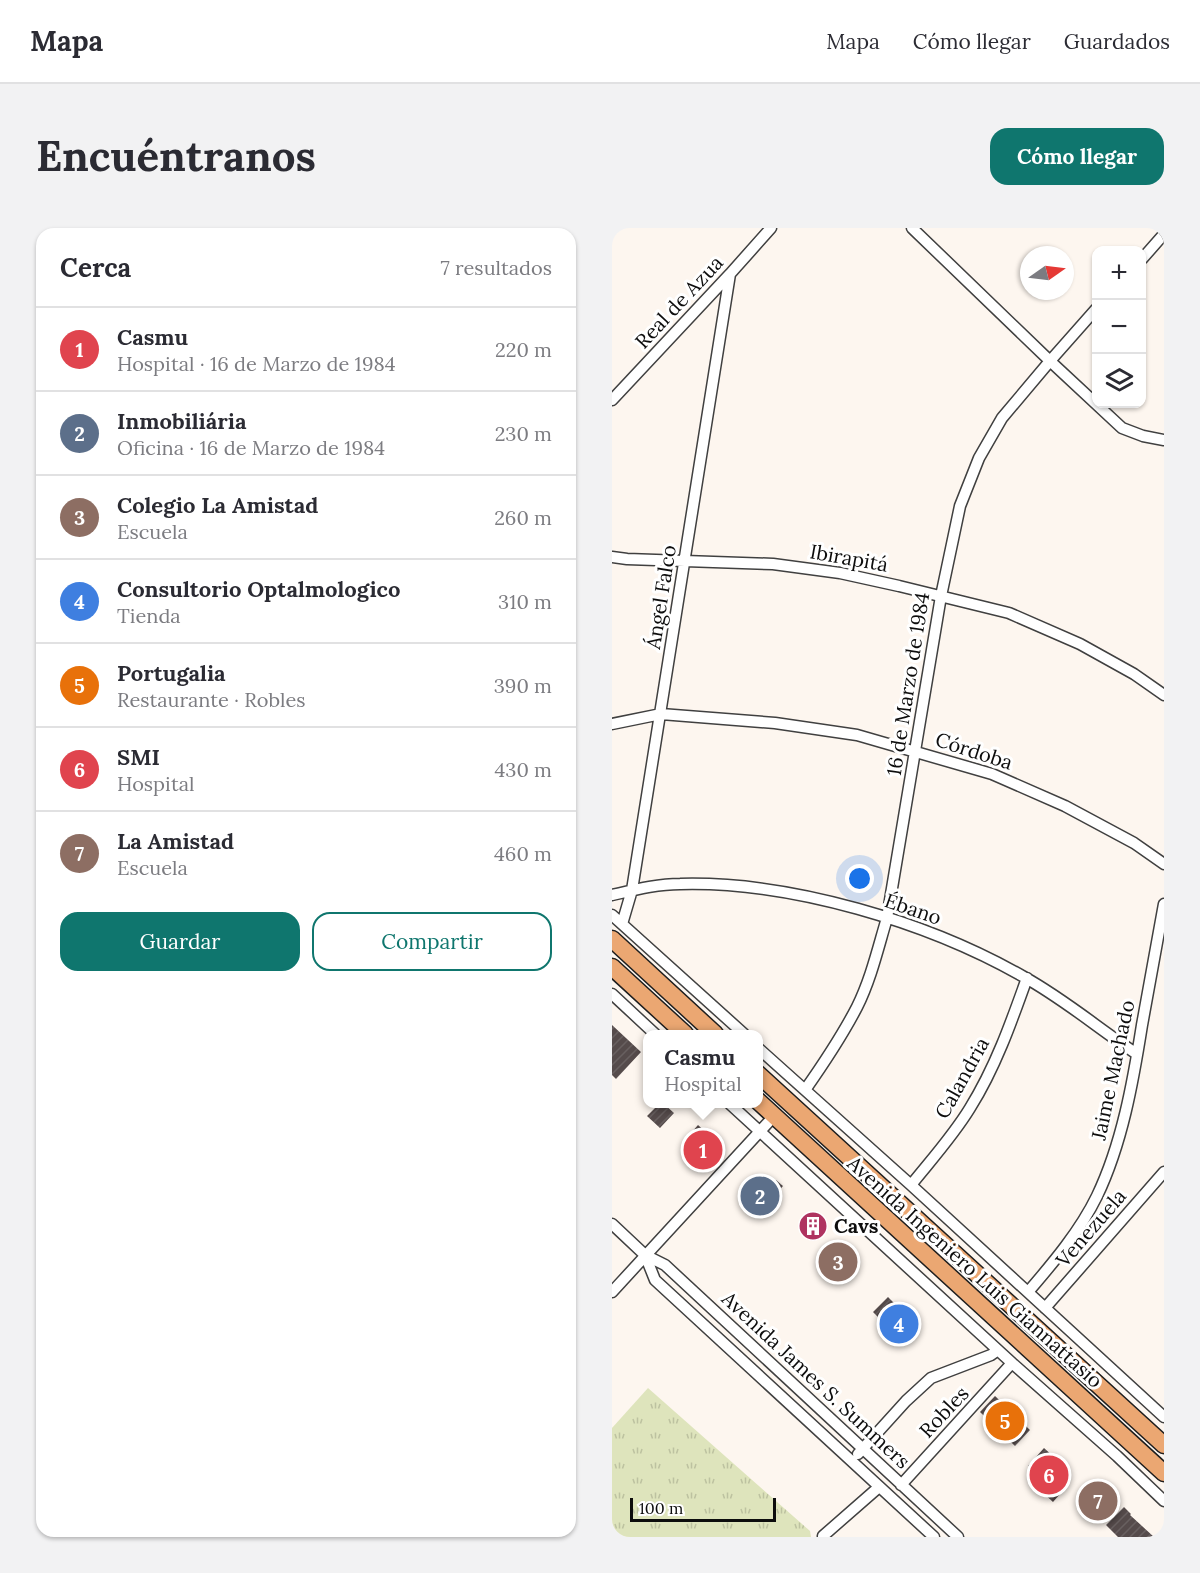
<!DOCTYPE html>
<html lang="es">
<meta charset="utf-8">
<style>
:root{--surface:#fff;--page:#f2f2f3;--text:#2b2b33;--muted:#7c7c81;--line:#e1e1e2;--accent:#0f766e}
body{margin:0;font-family:Lora,serif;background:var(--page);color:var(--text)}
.controls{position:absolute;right:18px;top:18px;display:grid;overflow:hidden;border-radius:12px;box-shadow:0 2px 4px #0004}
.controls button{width:54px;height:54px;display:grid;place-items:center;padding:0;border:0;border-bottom:2px solid var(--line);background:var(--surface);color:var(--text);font:30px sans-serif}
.compass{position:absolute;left:408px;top:18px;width:54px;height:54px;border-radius:50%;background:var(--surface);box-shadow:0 2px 4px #0004;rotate:76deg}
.scale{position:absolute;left:18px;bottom:15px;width:146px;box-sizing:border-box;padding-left:6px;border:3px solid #0d0d0d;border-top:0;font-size:16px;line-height:21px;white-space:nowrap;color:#0d0d0d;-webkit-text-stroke:4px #fff;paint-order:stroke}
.you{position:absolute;left:248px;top:651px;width:21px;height:21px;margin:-15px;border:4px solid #fff;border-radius:50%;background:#1a73e8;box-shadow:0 0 0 9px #1a73e833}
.badge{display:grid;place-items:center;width:39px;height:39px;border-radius:50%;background:var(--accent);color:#fff;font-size:20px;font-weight:700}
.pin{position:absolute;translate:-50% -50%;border:3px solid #fff;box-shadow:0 2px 6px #0006}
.popup{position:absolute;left:31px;top:802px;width:120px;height:78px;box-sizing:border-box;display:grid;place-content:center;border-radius:12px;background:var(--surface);filter:drop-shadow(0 2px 4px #0005);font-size:20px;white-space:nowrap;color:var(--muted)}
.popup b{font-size:22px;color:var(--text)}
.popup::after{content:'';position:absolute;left:50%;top:100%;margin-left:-12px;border:12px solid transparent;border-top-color:var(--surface)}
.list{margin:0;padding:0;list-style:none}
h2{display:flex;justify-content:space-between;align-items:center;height:78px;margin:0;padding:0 24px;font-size:26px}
h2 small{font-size:20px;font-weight:400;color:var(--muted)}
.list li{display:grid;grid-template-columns:39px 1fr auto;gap:18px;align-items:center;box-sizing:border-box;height:84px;padding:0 24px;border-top:2px solid var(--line)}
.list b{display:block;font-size:22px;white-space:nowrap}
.list p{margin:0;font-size:20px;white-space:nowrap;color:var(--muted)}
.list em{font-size:20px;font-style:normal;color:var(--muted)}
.actions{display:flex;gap:12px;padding:18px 24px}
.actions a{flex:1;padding:14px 0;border:2px solid var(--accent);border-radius:18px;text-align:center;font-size:21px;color:var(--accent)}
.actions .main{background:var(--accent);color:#fff}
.icon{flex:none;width:33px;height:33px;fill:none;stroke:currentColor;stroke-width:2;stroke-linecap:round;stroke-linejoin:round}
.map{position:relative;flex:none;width:552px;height:1309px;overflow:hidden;border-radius:18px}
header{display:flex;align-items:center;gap:36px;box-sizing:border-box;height:84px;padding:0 30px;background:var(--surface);border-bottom:2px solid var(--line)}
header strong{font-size:28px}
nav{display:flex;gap:33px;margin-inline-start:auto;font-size:21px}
.intro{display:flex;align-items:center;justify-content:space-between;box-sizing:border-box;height:144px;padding:0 36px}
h1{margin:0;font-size:42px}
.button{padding:15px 27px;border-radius:18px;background:var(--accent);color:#fff;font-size:21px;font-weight:700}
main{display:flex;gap:36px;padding:0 36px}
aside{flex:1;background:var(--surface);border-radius:18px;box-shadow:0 2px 4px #0004}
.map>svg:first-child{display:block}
.grass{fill:url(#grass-tufts)}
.building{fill:url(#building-hatch)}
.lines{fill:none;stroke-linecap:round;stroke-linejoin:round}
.street-casing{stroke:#404040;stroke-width:13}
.primary-casing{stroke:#1e1e1e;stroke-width:19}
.street{stroke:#fff;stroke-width:10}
.primary{stroke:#eba772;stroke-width:16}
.labels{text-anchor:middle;stroke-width:6;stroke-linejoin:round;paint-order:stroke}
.street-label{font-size:20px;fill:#0d0d0d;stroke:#fff}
.poi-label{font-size:20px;font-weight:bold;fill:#0d0d0d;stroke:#fff;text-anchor:start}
</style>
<header>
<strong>Mapa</strong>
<nav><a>Mapa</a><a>Cómo llegar</a><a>Guardados</a></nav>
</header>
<div class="intro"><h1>Encuéntranos</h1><a class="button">Cómo llegar</a></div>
<main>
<aside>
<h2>Cerca<small>7 resultados</small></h2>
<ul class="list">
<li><span class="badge" style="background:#e0444e">1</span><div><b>Casmu</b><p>Hospital · 16 de Marzo de 1984</p></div><em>220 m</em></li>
<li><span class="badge" style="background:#5c6f8a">2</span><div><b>Inmobiliária</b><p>Oficina · 16 de Marzo de 1984</p></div><em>230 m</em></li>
<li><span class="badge" style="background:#8d6e63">3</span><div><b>Colegio La Amistad</b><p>Escuela</p></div><em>260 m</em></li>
<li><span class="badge" style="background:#3f7fe0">4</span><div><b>Consultorio Optalmologico</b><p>Tienda</p></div><em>310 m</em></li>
<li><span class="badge" style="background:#e8710a">5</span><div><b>Portugalia</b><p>Restaurante · Robles</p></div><em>390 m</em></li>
<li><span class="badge" style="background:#e0444e">6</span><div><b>SMI</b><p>Hospital</p></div><em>430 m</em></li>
<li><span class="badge" style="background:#8d6e63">7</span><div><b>La Amistad</b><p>Escuela</p></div><em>460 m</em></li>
</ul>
<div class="actions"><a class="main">Guardar</a><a>Compartir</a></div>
</aside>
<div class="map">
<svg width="552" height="1309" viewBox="0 0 552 1309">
<defs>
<pattern id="grass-tufts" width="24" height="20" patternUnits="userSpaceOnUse" patternTransform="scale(1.5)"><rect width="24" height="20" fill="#dee4bc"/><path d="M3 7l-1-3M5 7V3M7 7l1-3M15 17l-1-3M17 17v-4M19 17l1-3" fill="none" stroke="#bdc2a0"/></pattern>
<pattern id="building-hatch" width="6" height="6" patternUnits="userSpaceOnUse" patternTransform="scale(1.5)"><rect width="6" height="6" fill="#554b4b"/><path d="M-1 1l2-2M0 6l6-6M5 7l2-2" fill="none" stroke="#686060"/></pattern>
</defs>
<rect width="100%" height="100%" fill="#fdf6ef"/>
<!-- grass -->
<path class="grass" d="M36 1160 198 1303 199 1309H0V1200Z"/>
<!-- building -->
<path class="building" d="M0 797 29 824 4 851 0 847Z
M47 876H52L62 885 48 900 35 888Z
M86 897 99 909 101 908 108 914 91 931 72 913Z
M137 949 153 964 164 952 171 958 159 971 161 974 152 984 127 960Z
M207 990 212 995 200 1009 190 1000 196 992 201 996Z
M276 1069 288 1081 285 1084 297 1096 287 1106 275 1094 273 1096 261 1084Z
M383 1168 418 1202 403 1218 368 1184Z
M432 1220 455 1241 440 1257 449 1265 441 1274 427 1261 433 1254 416 1238Z
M512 1279 519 1286 518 1287 542 1309H506L494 1297Z"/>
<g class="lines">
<!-- street casing -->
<g class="street-casing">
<path id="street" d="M300 0 438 133 510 200 531 208 552 212
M530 31 552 6
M0 172 118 46 159 0
M0 329 15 331 161 336 228 345 287 358 397 385 468 416 522 446 552 467
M0 496 49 486 163 495 245 507 380 546 453 578 522 615 552 636
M0 667C22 662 45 656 68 656 179 653 316 694 412 749 452 771 487 801 525 826
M0 687 132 806
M10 696 20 662 118 46
M0 766 43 806
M146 820 299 957 552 1189
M193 862C212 835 230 808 245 779 259 751 266 720 275 690L329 368 348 278 367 230 390 190 438 133 484 81
M118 876 400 1135 505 1228 552 1273
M299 957C319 932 341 908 358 880 383 840 399 795 415 750
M0 996 33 1027 53 1037 346 1309
M33 1027 43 1052 322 1309
M0 1064 162 888
M416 1064C441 1035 468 1003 485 968 510 916 521 854 530 797 537 757 545 716 552 676
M433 1080 552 944
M246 1226 294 1173 319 1150 379 1127 386 1122
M289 1257 400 1135
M211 1308 267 1259"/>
</g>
<!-- primary casing -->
<g class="primary-casing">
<path id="primary" d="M0 711 103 806
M0 739 73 806
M146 846 552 1217
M146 873 552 1245"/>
</g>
<!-- street -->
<use href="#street" class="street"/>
<!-- primary -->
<use href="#primary" class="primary"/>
</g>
<!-- icons -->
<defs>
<g id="building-disc" transform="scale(1.5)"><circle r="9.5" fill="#af3360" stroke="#fff"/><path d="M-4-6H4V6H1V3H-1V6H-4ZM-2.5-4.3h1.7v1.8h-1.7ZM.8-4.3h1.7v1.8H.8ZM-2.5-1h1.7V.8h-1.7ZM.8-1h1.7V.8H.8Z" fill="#fff"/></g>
</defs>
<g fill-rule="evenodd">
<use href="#building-disc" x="201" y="998"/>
</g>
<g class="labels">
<!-- street labels -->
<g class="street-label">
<text transform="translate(67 74) rotate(-47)" y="7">Real de Azua</text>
<text transform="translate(237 330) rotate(10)" y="7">Ibirapitá</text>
<text transform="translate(49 369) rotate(-81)" y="7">Ángel Falco</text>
<text transform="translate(296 456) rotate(-81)" y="7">16 de Marzo de 1984</text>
<text transform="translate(362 523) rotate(18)" y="7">Córdoba</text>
<text transform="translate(301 681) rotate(19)" y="7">Ébano</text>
<text transform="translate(501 842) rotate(-78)" y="7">Jaime Machado</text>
<text transform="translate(350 850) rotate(-61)" y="7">Calandria</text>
<text transform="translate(479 1000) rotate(-49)" y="7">Venezuela</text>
<text transform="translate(363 1044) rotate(42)" y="7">Avenida Ingeniero Luis Giannattasio</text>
<text transform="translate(204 1152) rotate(43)" y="7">Avenida James S. Summers</text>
<text transform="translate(332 1184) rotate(-47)" y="7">Robles</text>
</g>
<!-- poi labels -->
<g class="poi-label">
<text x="222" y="1005">Cavs</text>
</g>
</g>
</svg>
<div class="controls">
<button>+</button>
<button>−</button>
<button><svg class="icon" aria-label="layers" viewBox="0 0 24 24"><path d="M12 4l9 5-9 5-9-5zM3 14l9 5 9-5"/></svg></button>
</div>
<svg class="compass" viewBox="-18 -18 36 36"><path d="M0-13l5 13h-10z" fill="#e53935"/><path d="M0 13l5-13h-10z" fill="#7c7c81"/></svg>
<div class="scale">100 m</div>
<div class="you"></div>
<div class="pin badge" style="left:91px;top:922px;background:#e0444e">1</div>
<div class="popup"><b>Casmu</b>Hospital</div>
<div class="pin badge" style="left:148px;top:968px;background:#5c6f8a">2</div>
<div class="pin badge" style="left:226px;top:1034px;background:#8d6e63">3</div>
<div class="pin badge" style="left:287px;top:1096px;background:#3f7fe0">4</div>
<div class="pin badge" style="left:393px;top:1193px;background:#e8710a">5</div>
<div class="pin badge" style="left:437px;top:1247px;background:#e0444e">6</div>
<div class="pin badge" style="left:486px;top:1273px;background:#8d6e63">7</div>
</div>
</main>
